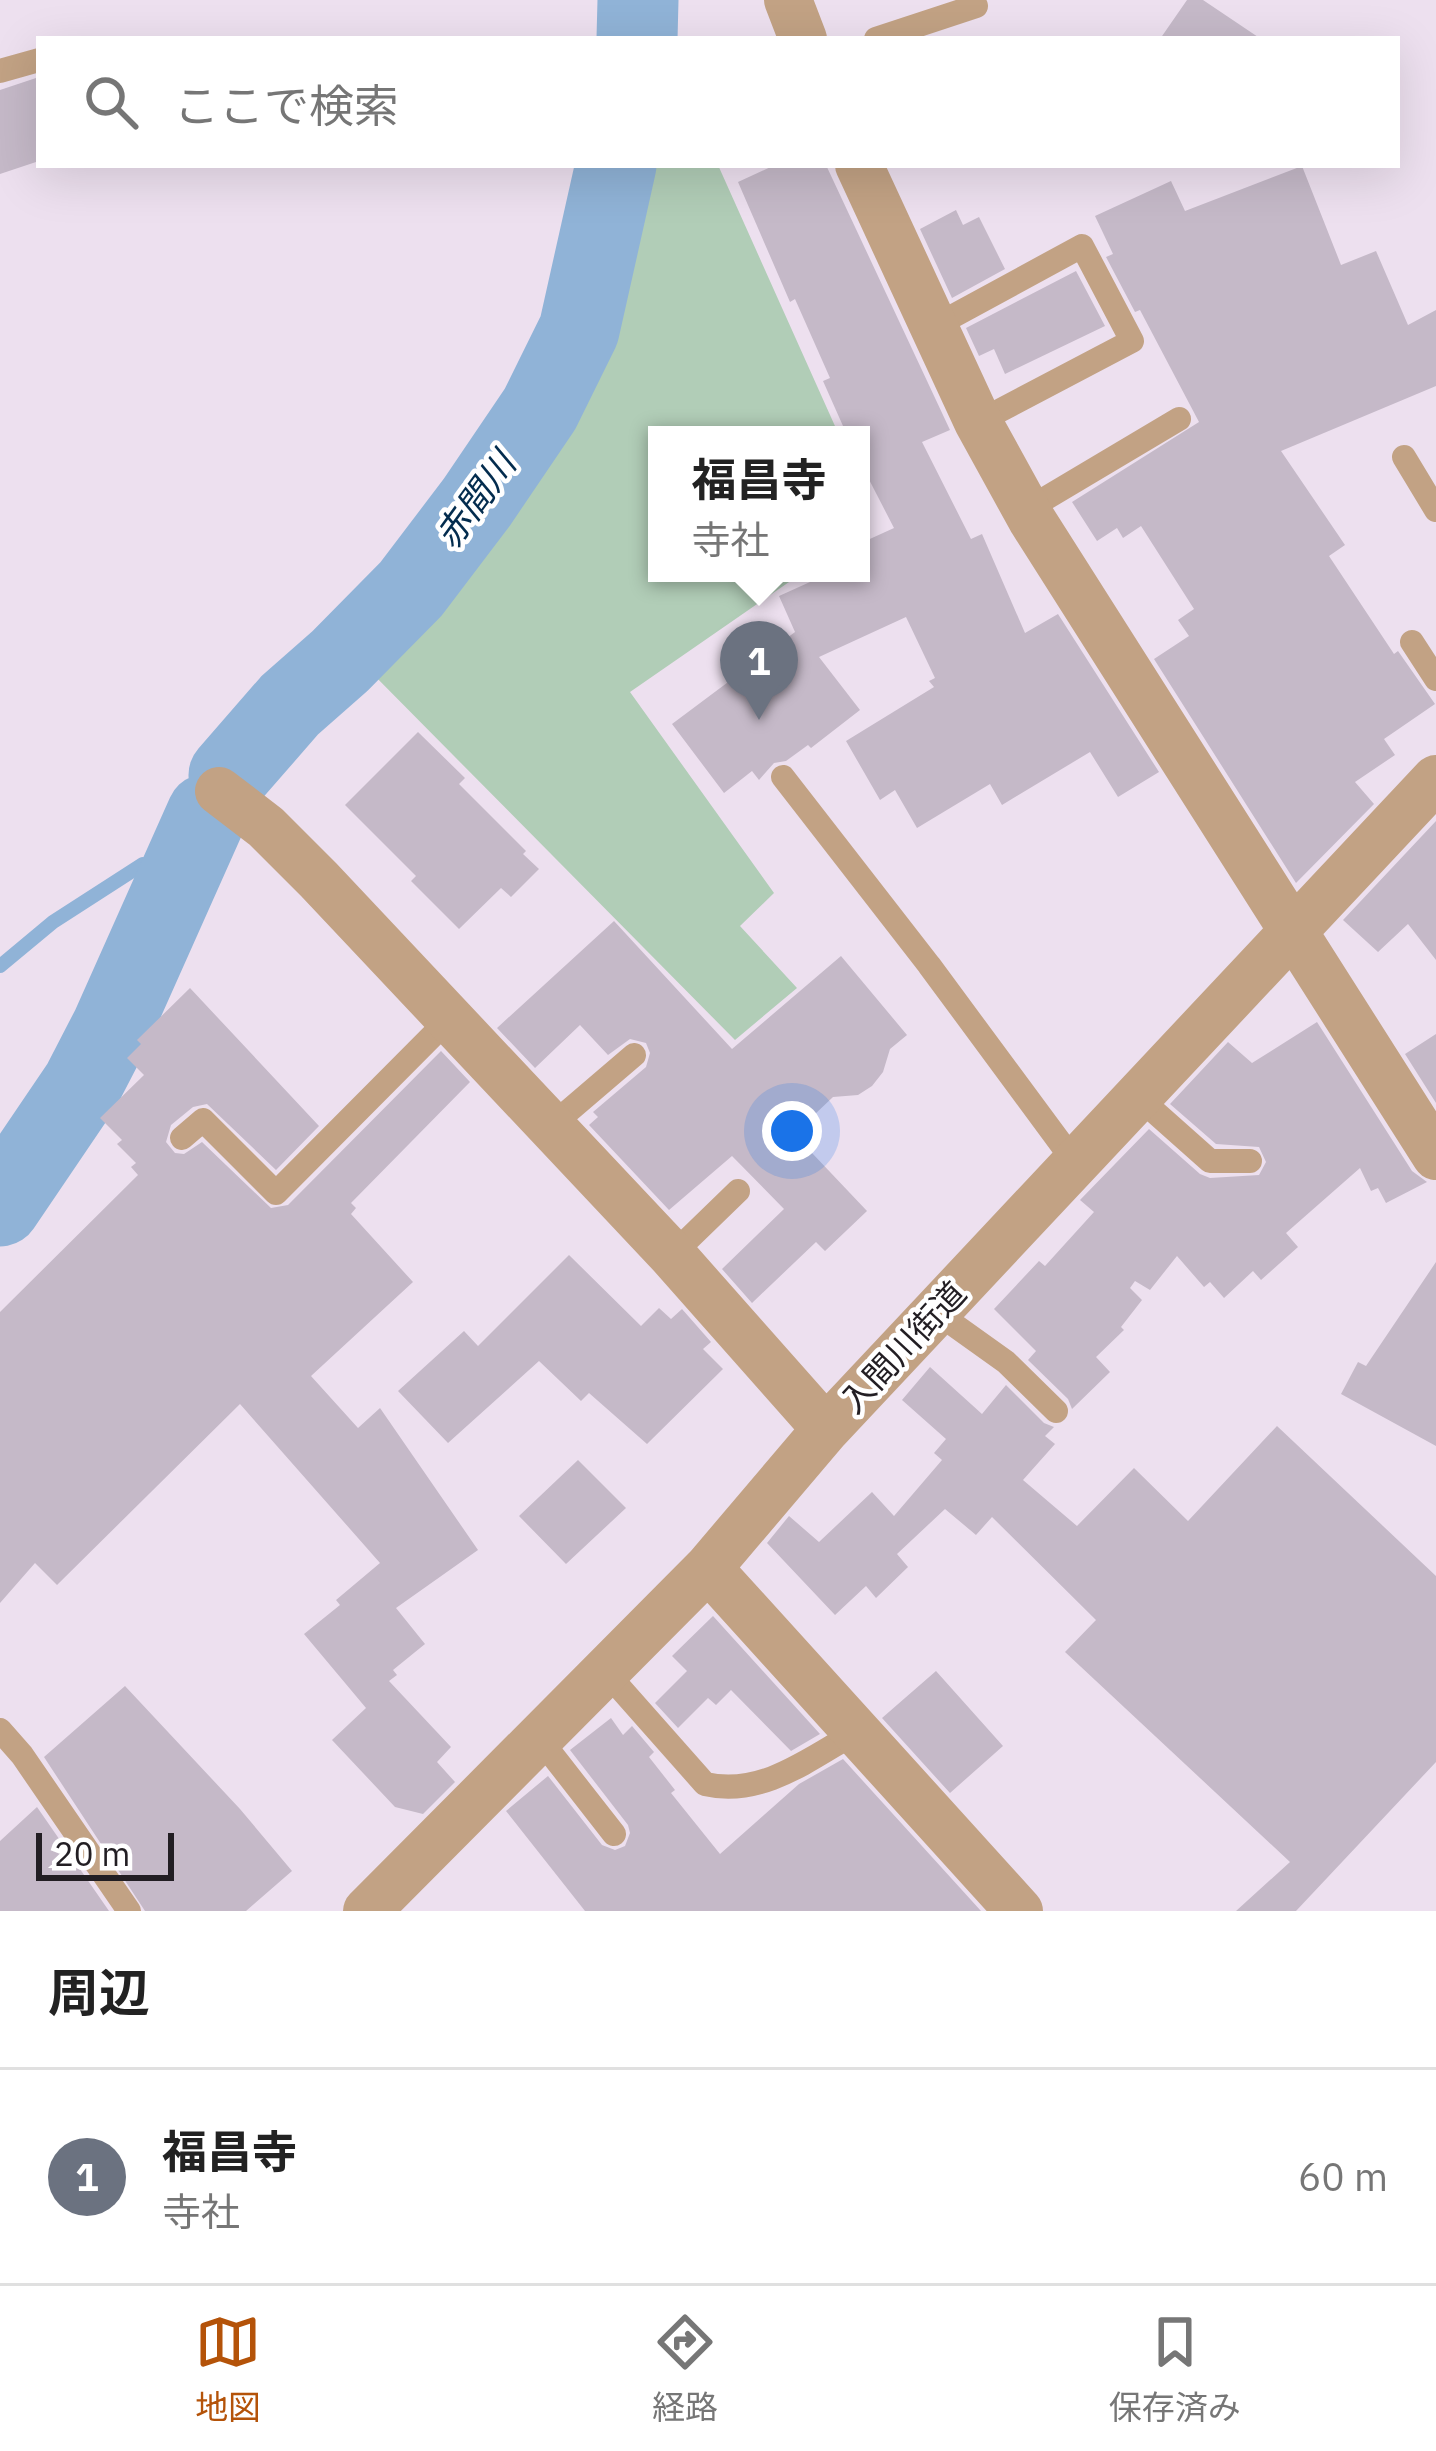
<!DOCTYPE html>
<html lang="ja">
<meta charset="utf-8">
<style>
:root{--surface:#fff;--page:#f6f6f6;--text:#222;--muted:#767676;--line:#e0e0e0;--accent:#b45309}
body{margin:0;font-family:"IBM Plex Sans","Noto Sans JP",sans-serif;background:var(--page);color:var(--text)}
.scale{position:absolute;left:36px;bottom:30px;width:138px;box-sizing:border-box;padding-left:12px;border:6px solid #221e23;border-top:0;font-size:33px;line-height:42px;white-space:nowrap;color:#221e23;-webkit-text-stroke:9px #fff;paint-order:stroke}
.you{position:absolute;left:792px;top:1131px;width:42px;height:42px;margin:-30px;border:9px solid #fff;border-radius:50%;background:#1a73e8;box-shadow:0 0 0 18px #1a73e833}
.badge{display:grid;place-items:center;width:78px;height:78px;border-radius:50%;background:var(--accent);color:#fff;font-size:39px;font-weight:700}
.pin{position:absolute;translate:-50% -99px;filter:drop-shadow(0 3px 6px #0008)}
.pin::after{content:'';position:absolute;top:63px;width:42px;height:36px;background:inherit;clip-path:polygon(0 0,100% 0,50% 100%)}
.popup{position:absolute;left:648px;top:426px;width:222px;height:156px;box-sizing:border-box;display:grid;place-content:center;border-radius:0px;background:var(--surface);filter:drop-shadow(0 3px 9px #0005);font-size:39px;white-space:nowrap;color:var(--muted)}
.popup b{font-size:45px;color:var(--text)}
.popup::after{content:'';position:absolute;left:50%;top:100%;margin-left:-24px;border:24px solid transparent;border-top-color:var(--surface)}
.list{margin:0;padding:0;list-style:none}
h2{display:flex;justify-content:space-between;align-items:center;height:156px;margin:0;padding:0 48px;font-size:51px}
h2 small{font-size:39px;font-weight:400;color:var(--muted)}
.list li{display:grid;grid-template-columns:78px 1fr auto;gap:36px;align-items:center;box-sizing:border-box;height:216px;padding:0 48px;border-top:3px solid var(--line)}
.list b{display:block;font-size:45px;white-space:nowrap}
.list p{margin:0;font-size:39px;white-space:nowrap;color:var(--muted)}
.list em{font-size:39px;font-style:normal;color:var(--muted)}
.icon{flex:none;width:66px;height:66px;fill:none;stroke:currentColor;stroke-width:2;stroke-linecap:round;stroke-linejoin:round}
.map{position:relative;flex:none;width:1436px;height:1911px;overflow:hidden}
.search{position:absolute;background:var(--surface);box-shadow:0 12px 48px #0002;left:36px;right:36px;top:36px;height:132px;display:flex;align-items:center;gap:30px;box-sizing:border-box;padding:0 42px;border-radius:0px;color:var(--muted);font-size:45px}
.sheet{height:372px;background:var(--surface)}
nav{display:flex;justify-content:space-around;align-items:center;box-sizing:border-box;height:168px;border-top:3px solid var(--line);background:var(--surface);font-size:33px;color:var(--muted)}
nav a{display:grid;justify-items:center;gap:6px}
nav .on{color:var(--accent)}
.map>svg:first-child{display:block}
.green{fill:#b1cdb7}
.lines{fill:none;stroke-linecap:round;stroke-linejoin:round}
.stream{stroke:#90b3d7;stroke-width:14}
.river{stroke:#90b3d7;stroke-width:81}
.building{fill:#c5b9c8}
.service{stroke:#c2a284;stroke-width:24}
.minor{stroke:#c2a284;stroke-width:48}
.labels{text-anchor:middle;stroke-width:9;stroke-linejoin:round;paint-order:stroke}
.street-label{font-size:33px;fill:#221e23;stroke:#fff}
.water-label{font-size:36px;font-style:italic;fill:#032c4e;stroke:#fff}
</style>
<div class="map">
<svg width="1436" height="1911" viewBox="0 0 1436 1911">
<rect width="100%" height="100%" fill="#ede0ef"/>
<!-- green -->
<path class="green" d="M640 165H718L839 435H657V573H802L630 692 774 893 740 926 797 988 735 1040 363 664 467 560 576 380 636 190Z"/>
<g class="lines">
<!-- stream -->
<path class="stream" d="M0 966 53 922 143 864"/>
<!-- river -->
<path class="river" d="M637 39 638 0
M229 775 290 705 340 661 411 589 477 502 540 409 579 330 616 165
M0 1206 82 1085 112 1027 207 814"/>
</g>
<!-- building -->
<path class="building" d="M1187 0H1203L1261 39H1160Z
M39 77V161L0 174V90Z
M775 165H826L950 430 922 442 971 539 982 534 1025 633 1058 614 1159 772 1118 797 1090 752 1002 805 990 784 917 828 895 790 880 800 846 741 934 687 929 681 935 678 906 617 819 657 860 710 811 748 808 745 786 761 774 763 759 780 752 771 724 793 672 724 795 632 779 596 830 573H861V543L894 528 861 464V435H847L823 381 830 378 795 299 790 302 738 182Z
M1302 166 1341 265 1376 251 1408 325 1436 310V386L1281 451 1345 545 1329 556 1394 654 1398 651 1435 704 1384 739 1395 755 1355 782 1374 804 1296 883 1154 659 1189 636 1178 620 1194 609 1141 526 1123 538 1117 528 1097 541 1072 502 1199 422 1140 310 1135 312 1106 257 1113 254 1095 216 1171 181 1185 211Z
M956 210 963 225 979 217 1005 269 952 298 920 229Z
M1076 271 1105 326 1005 374 994 349 979 356 966 328Z
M418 732 465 778 459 784 526 851 523 854 539 869 511 897 501 888 459 929 411 881 416 876 345 805Z
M1436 821V960L1408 924 1378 952 1343 920Z
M614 921 732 1049 841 956 907 1035 890 1049 883 1072 872 1086 858 1095 833 1097 794 1134 867 1211 825 1251 816 1242 752 1303 722 1269 784 1209 732 1156 669 1210 589 1125 598 1117 593 1112 646 1067 650 1053 646 1043 630 1039 608 1055 580 1025 535 1068 497 1028Z
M190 988 319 1126 276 1170 207 1104 193 1107 171 1125 166 1142 175 1153 184 1154 202 1142 271 1208 288 1205 441 1051 470 1082 351 1203 356 1208 351 1214 413 1282 311 1376 358 1428 380 1408 478 1550 396 1608 425 1644 393 1670 397 1675 389 1681 451 1747 437 1762 455 1782 423 1814 395 1807 332 1740 366 1708 304 1634 340 1605 336 1600 380 1563 240 1404 57 1585 35 1563 0 1603V1312L138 1175 131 1167 136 1163 117 1144 122 1140 100 1118 144 1075 127 1058 141 1044 137 1040Z
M1317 1022 1412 1171 1427 1182 1386 1203 1378 1188 1371 1191 1360 1168 1286 1233 1298 1247 1261 1280 1253 1271 1224 1298 1210 1282 1204 1287 1177 1256 1150 1290 1135 1281 1130 1288 1142 1300 1121 1327 1124 1330 1096 1357 1110 1372 1072 1409 1068 1399 1028 1360 1036 1351 994 1309 1039 1261 1045 1266 1094 1212 1080 1200 1149 1129 1200 1174 1210 1178 1259 1175 1266 1162 1259 1147 1216 1144 1170 1104 1228 1042 1252 1063Z
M1436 1034V1103L1405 1054Z
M569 1255 641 1326 659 1308 671 1319 682 1309 711 1342 703 1349 723 1369 647 1444 589 1393 581 1401 539 1361 448 1443 398 1391 464 1331 478 1346Z
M1436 1262V1446L1341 1394 1358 1362 1366 1366Z
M930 1367 982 1414 1006 1385 1044 1423 1054 1427 1045 1436 1055 1444 1023 1480 1077 1526 1134 1468 1188 1521 1277 1426 1436 1576V1762L1296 1911H1236L1290 1862 1065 1652 1096 1620 992 1517 976 1535 945 1509 897 1554 908 1567 876 1598 866 1586 835 1615 767 1543 789 1516 819 1542 872 1492 894 1516 942 1460 934 1453 946 1439 902 1400Z
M578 1460 626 1508 566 1564 519 1516Z
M713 1616 820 1734 791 1751 731 1690 716 1705 708 1698 678 1728 655 1703 687 1671 672 1656Z
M936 1671 1003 1746 950 1793 882 1718Z
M125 1686 240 1809 292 1871 246 1911H145L44 1757Z
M611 1718 623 1735 632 1726 654 1752 649 1757 675 1790 671 1793 720 1854 799 1784 843 1759 981 1911H585L506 1811 548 1776 602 1845 615 1850 625 1846 630 1833 628 1825 570 1750Z
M37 1807 109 1911H0V1841Z"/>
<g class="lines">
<!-- service -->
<path class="service" d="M876 39 976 6
M0 71 39 60
M933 327 1082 246 1132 341 978 422
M1404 457 1436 510
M1026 510 1179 419
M1412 642 1436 679
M783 777 929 965 1076 1164
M1138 1097 1210 1161H1250
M551 1126 634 1055
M182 1138 203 1120 276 1193 450 1018
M672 1255 738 1191
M936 1312 1006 1362 1056 1411
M605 1671 705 1784C761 1797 808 1760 855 1733
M0 1730 22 1755 129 1911
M539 1738 614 1834"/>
<!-- minor -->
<path class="minor" d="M788 0 803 39
M859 165 978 422 1032 520 1436 1156
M219 791 266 827 319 880 672 1255 826 1429
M708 1568 1019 1911
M367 1911 708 1568 826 1429 1436 779"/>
</g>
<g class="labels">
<!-- street labels -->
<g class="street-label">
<text transform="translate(903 1347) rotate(-47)" y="12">入間川街道</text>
</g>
<!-- water labels -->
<g class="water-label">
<text transform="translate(475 500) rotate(-54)" y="13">赤間川</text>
</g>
</g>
</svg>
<div class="scale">20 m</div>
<div class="you"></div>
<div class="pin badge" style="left:759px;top:720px;background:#6b7280">1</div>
<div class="popup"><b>福昌寺</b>寺社</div>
<div class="search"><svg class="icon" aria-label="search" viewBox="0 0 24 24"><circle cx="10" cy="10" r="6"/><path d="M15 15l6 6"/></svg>ここで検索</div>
</div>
<section class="sheet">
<h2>周辺<small></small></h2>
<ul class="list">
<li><span class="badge" style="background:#6b7280">1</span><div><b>福昌寺</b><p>寺社</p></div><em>60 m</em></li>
</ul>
</section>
<nav>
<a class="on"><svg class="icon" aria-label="map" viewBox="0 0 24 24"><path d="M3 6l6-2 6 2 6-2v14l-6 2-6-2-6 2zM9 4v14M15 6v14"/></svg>地図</a>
<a><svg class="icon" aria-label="directions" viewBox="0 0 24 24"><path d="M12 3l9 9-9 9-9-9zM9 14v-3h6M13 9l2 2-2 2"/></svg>経路</a>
<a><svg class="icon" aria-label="saved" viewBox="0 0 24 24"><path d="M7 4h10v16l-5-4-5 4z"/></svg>保存済み</a>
</nav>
